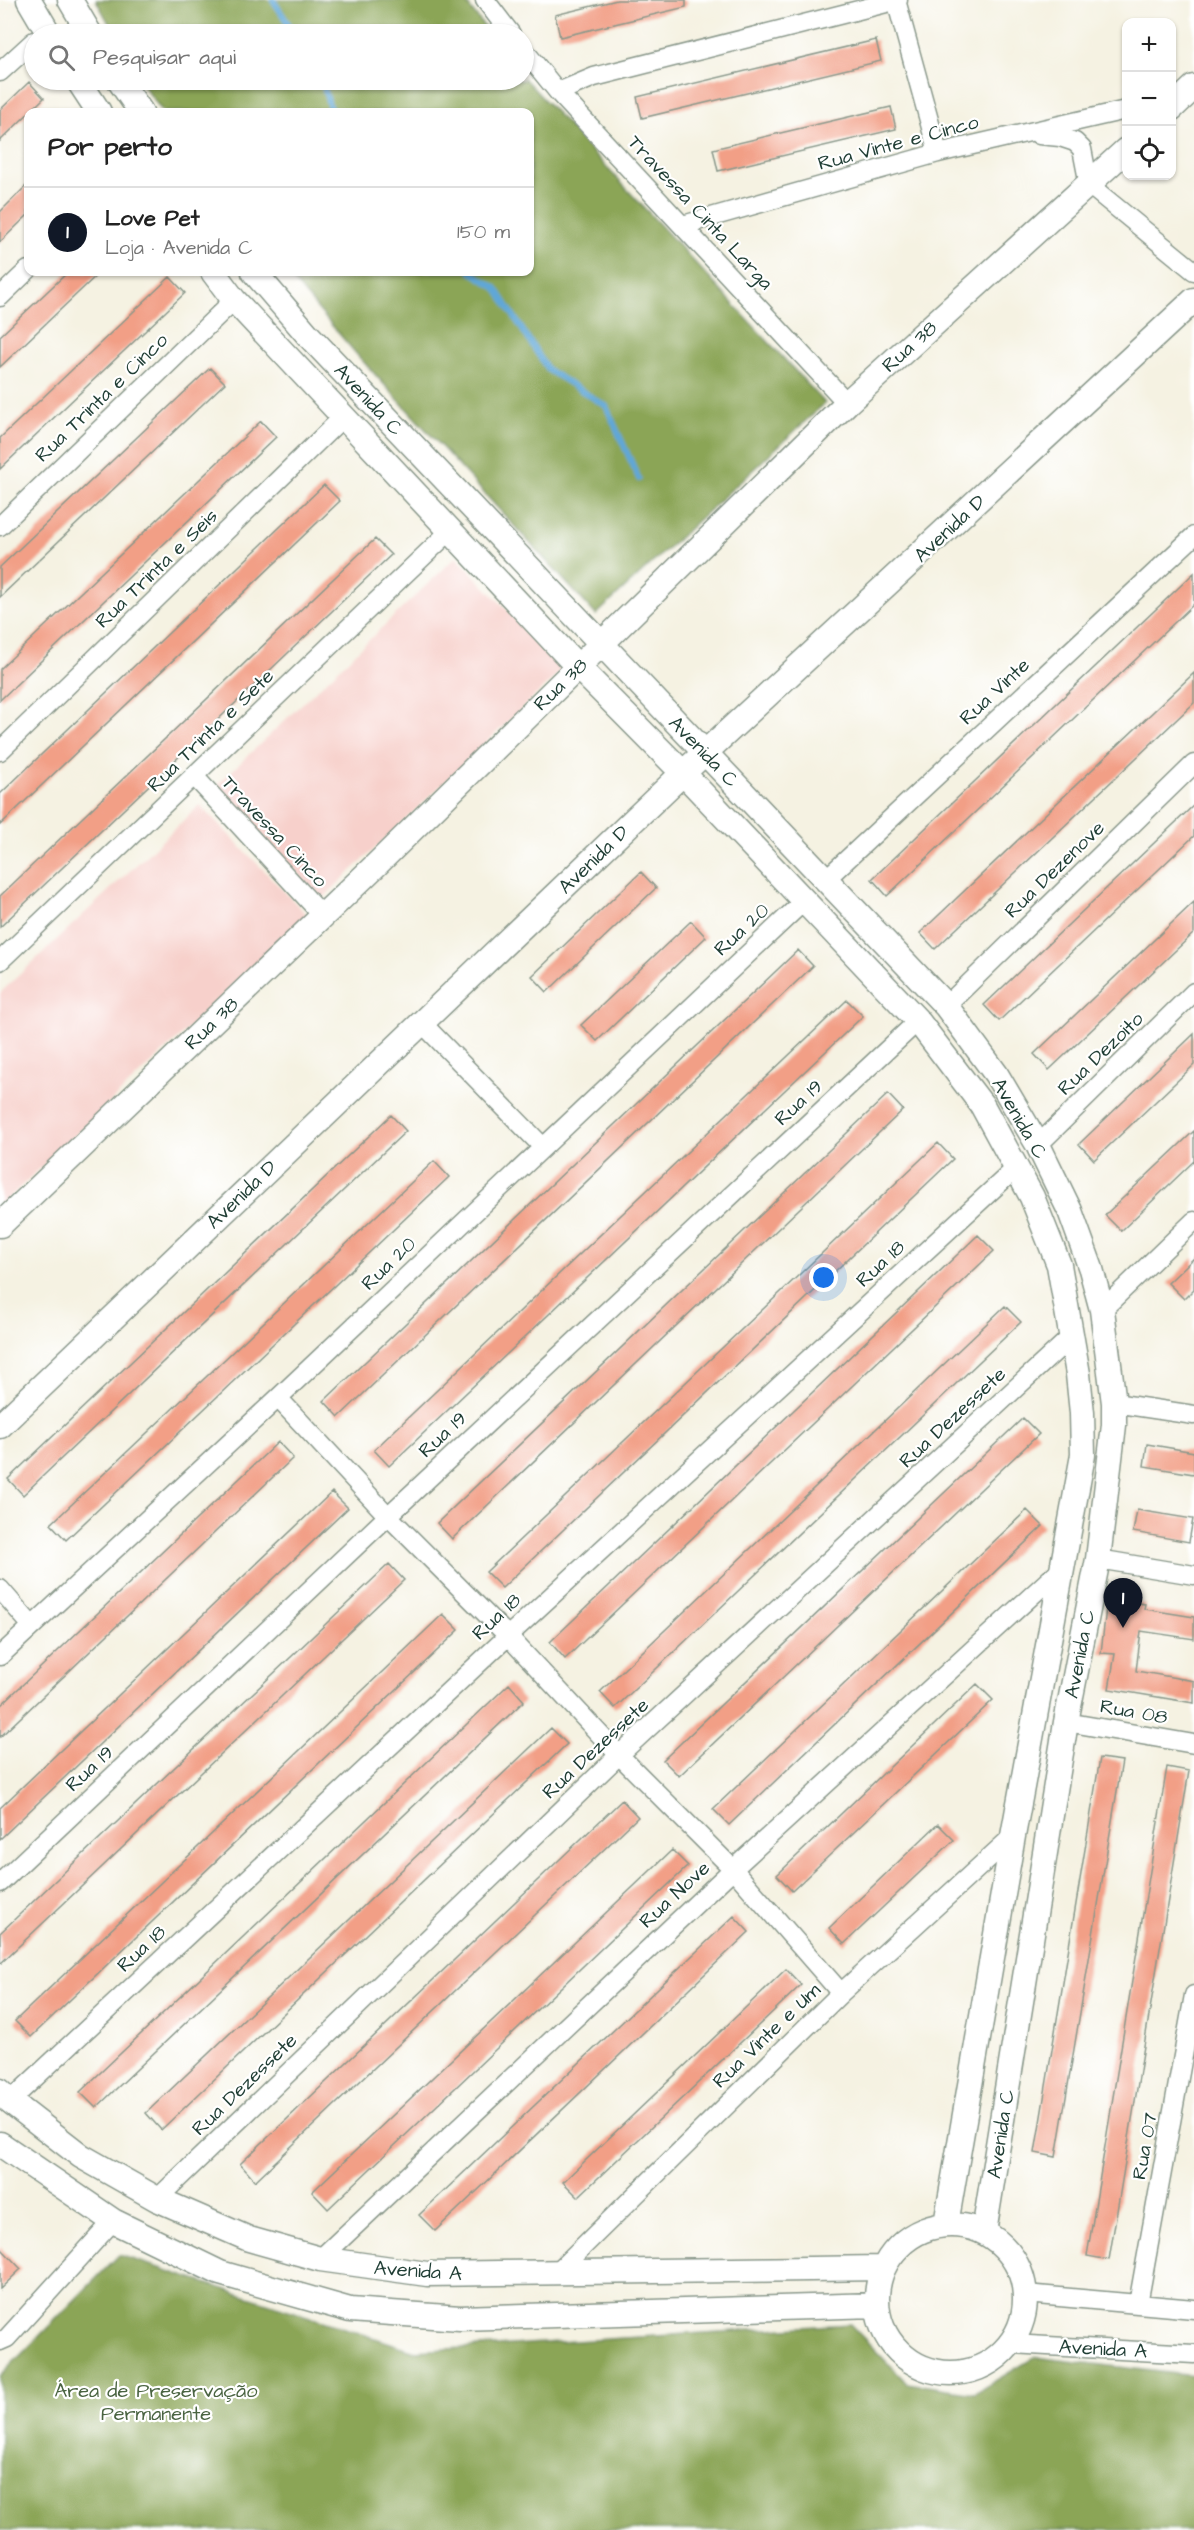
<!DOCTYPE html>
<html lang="pt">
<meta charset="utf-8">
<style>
:root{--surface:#fff;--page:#f6f6f6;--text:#222;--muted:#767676;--line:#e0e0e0;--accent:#111827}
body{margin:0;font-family:"Architects Daughter",sans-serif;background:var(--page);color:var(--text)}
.controls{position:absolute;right:18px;top:18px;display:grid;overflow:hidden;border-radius:12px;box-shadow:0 2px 4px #0004}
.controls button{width:54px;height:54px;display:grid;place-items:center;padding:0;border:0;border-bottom:2px solid var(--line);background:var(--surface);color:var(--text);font:30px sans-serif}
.you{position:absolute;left:824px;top:1278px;width:21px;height:21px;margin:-15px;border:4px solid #fff;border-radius:50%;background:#1a73e8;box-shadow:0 0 0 9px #1a73e833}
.badge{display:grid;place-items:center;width:39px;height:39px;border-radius:50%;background:var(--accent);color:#fff;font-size:20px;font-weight:700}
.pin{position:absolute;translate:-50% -50px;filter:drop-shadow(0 2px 3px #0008)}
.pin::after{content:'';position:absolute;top:32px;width:21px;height:18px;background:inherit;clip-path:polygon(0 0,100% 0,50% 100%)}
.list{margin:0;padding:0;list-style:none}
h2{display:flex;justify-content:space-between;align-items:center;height:78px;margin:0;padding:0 24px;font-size:26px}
h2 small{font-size:20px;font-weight:400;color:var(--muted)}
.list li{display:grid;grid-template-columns:39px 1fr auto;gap:18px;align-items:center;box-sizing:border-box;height:90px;padding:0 24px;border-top:2px solid var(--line)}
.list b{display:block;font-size:22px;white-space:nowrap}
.list p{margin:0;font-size:20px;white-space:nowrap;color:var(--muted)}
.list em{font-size:20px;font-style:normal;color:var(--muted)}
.icon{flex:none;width:33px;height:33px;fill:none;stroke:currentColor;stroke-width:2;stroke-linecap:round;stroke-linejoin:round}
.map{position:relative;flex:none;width:1194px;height:2530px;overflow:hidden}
.search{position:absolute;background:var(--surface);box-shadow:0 2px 4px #0004;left:24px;top:24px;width:510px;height:66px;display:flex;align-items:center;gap:15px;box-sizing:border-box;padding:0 21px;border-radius:33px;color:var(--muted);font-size:22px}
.panel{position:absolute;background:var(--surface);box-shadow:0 2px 4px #0004;left:24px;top:108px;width:510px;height:168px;border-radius:12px}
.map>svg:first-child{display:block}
.built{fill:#f7d0cb}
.forest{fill:#8ba557;stroke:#557146;stroke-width:1.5}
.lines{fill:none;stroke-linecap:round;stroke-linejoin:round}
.stream{stroke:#60a7d7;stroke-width:6}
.building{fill:#f29f86}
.minor-casing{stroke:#8a988b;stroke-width:21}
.tertiary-casing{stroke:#8a988b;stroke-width:27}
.minor{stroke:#fff;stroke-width:18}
.tertiary{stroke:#fff;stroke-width:24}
.labels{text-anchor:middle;stroke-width:4.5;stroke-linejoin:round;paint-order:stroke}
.street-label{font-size:20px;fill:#1f3d34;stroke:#fff}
.park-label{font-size:20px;fill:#4a6442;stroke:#fff}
</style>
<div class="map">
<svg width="1194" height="2530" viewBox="0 0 1194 2530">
<rect width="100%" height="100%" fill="#fff"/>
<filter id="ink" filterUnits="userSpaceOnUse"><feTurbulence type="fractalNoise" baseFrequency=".0167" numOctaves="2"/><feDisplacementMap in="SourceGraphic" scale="12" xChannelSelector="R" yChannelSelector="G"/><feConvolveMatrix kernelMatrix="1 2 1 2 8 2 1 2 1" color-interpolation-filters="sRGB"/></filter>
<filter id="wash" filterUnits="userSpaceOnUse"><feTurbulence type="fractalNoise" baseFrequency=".008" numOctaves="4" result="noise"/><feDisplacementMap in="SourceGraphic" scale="24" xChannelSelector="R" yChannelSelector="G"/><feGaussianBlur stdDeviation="1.35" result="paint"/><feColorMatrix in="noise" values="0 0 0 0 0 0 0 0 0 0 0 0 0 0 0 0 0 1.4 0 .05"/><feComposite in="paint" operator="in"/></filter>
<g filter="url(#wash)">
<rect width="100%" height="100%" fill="#f5f2e2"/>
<!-- built -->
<path class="built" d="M456 557 564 668 322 899 214 788Z
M200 805 308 916 0 1206V993Z"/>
<!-- forest -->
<path class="forest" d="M96 0H464L490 34H115Z
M524 78 825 403 596 615 359 357 286 272H530V112H163L139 80H524Z
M119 2255 415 2351 850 2324 907 2383 975 2393 1035 2357 1194 2376V2530H0V2376Z"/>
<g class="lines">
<!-- stream -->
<path class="stream" d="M273 0 295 34
M322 80 331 112
M471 272 496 288 548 370 606 406 639 479"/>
</g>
<g id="blocks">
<!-- building -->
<path class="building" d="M617 0H686V7L560 37 555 15Z
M876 40 881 61 642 118 637 97Z
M29 82 44 98 0 141V110Z
M891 107 896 129 718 171 713 149Z
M28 184V215L0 242V212Z
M68 272H100L0 367V336Z
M170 277 185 293 0 469V438Z
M210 368 225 383 0 597V567Z
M261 421 276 437 0 700V669Z
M324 485 340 501 0 825V794Z
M375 539 391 555 0 927V896Z
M1194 573V604L887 896 872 879Z
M1194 673V703L935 949 920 933Z
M1194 805V836L999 1021 984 1005Z
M641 872 656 888 547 992 532 976Z
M1194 902V933L1049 1070 1034 1054Z
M691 921 706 937 597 1041 581 1025Z
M798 950 813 966 339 1417 324 1401Z
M847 1000 863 1016 389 1466 374 1450Z
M1194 1034V1065L1094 1160 1079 1144Z
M888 1094 903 1110 452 1539 437 1523Z
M391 1115 406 1131 23 1495 8 1479Z
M1194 1131V1161L1121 1231 1105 1215Z
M938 1143 953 1159 502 1588 486 1572Z
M434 1161 449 1177 66 1540 51 1524Z
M978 1235 994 1251 565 1659 550 1642Z
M1194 1258V1289L1184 1299 1168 1283Z
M1005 1306 1021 1322 615 1708 600 1692Z
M1023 1418 1039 1434 679 1776 663 1760Z
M278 1442 293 1458 0 1737V1706Z
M1147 1444 1194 1452V1474L1144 1466Z
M332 1492 348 1508 0 1839V1808Z
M1027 1510 1043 1526 729 1825 713 1809Z
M1137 1510 1193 1519 1189 1542 1133 1532Z
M389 1564 404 1580 0 1964V1933Z
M1107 1599 1145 1604 1144 1609 1194 1617V1639L1141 1631 1136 1671 1194 1681V1703L1109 1689 1115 1654 1101 1653Z
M443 1614 459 1630 31 2037 15 2021Z
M509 1684 524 1701 96 2108 80 2092Z
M977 1684 993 1700 792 1891 777 1875Z
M551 1728 567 1744 161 2130 146 2113Z
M1100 1758 1122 1761 1056 2157 1035 2153Z
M1167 1767 1189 1771 1109 2260 1087 2256Z
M622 1800 638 1817 255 2181 240 2164Z
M938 1824 954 1840 844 1944 829 1928Z
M672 1850 688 1866 328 2209 312 2192Z
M734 1916 749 1932 435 2231 419 2215Z
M786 1969 801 1985 578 2197 563 2182Z
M0 2247 21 2269 0 2289Z"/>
</g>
</g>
<g filter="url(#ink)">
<use href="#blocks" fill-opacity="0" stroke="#8a988b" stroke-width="1.5"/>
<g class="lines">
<!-- minor casing -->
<g class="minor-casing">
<path id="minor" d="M485 0 511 34
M896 0 938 153
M524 50 558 92 847 403
M0 72 34 41
M558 92 594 77 898 0
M1039 135 1060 137 1075 142 1082 149 1089 185 1194 271
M683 225 938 153 1126 110
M0 297 28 270
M0 526 234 300
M0 751 343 417
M194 776 323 916
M826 879 1194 536
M0 961 450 531
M946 1006 1194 764
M421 1022 543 1147
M1038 1145 1194 992
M1102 1310 1194 1221
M278 1398 388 1516 508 1636 619 1755 733 1869 841 1993
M1114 1403 1194 1415
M1098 1559 1194 1575
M0 1589 32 1626
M0 1656 278 1398 805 900
M1066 1722 1194 1744
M0 1883 388 1516 918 1021
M10 2101 508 1636 1016 1168
M157 2199 619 1755 1072 1336
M320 2259 733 1869 1063 1567
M556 2273 841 1993 1013 1836
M1026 2294 1194 2309
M1138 2304 1194 1995
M0 2341 7 2338 113 2221
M1011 2344 1194 2354"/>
</g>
<!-- tertiary casing -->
<g class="tertiary-casing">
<path id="tertiary" d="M29 0 49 34
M70 0 90 34
M78 80 99 112
M119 80 141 112
M1172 108 1194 87
M213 272 234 300 578 667 683 773 918 1021 982 1105 1032 1197 1059 1265 1078 1374 1082 1413 1083 1455 1013 1836 946 2224
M254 272 308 335 946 1006 996 1074 1038 1145 1070 1211 1091 1269 1102 1310 1114 1403V1425L1098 1559 1066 1722 984 2232
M0 1225 375 866 847 403 1126 150
M0 1426 683 773 1194 300
M0 2091 10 2101 81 2156 157 2199 249 2239 320 2259 427 2274 883 2268
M0 2144 113 2221 220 2273 350 2310 460 2318 876 2305
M877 2299a74 74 0 1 1 148 0a74 74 0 1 1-148 0Z"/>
</g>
<!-- minor -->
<use href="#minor" class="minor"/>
<!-- tertiary -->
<use href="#tertiary" class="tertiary"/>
</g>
</g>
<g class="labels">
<!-- street labels -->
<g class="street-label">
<text transform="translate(898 142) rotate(-15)" y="7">Rua Vinte e Cinco</text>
<text transform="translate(701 212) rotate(47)" y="7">Travessa Cinta Larga</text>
<text transform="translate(909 346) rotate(-42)" y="7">Rua 38</text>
<text transform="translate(101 397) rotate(-44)" y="7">Rua Trinta e Cinco</text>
<text transform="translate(369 399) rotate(47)" y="7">Avenida C</text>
<text transform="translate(949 528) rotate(-43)" y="7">Avenida D</text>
<text transform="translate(156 568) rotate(-44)" y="7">Rua Trinta e Seis</text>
<text transform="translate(560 684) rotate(-44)" y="7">Rua 38</text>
<text transform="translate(994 691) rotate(-43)" y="7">Rua Vinte</text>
<text transform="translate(210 730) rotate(-44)" y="7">Rua Trinta e Sete</text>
<text transform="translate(704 751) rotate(46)" y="7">Avenida C</text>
<text transform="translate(275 831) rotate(47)" y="7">Travessa Cinco</text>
<text transform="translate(593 859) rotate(-44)" y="7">Avenida D</text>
<text transform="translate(1054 869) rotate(-44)" y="7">Rua Dezenove</text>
<text transform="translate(741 929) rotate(-43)" y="7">Rua 20</text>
<text transform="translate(211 1023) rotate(-44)" y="7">Rua 38</text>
<text transform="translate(1100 1053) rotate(-44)" y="7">Rua Dezoito</text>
<text transform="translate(798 1102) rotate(-43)" y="7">Rua 19</text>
<text transform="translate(1020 1118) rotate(60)" y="7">Avenida C</text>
<text transform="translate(241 1194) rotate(-44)" y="7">Avenida D</text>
<text transform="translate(388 1263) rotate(-44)" y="7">Rua 20</text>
<text transform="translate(880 1263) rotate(-43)" y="7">Rua 18</text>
<text transform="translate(952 1417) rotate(-43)" y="7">Rua Dezessete</text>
<text transform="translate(442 1434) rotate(-43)" y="7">Rua 19</text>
<text transform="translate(496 1616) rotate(-43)" y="7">Rua 18</text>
<text transform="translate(1079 1654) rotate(-79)" y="7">Avenida C</text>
<text transform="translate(1134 1711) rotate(10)" y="7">Rua 08</text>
<text transform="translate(595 1748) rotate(-43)" y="7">Rua Dezessete</text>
<text transform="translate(89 1768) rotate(-43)" y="7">Rua 19</text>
<text transform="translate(674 1894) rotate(-43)" y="7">Rua Nove</text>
<text transform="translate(141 1948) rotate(-43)" y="7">Rua 18</text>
<text transform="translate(766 2035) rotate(-44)" y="7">Rua Vinte e Um</text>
<text transform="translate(244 2084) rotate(-44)" y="7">Rua Dezessete</text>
<text transform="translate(1000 2134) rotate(-81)" y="7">Avenida C</text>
<text transform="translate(1144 2146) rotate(-80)" y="7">Rua 07</text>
<text transform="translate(418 2270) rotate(4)" y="7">Avenida A</text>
<text transform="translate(1103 2348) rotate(3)" y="7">Avenida A</text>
</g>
<!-- park labels -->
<g class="park-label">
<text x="156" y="2397">Área de Preservação<tspan x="156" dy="23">Permanente</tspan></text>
</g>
</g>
</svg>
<div class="controls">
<button>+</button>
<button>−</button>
<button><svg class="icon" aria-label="locate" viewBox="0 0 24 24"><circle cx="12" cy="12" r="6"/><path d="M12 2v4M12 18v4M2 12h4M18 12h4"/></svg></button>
</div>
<div class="you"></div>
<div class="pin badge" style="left:1123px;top:1628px">1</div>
<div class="search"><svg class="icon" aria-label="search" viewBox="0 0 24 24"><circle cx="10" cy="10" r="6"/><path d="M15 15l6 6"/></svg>Pesquisar aqui</div>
<section class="panel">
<h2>Por perto<small></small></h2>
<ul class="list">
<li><span class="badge">1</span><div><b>Love Pet</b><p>Loja · Avenida C</p></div><em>150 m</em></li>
</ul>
</section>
</div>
